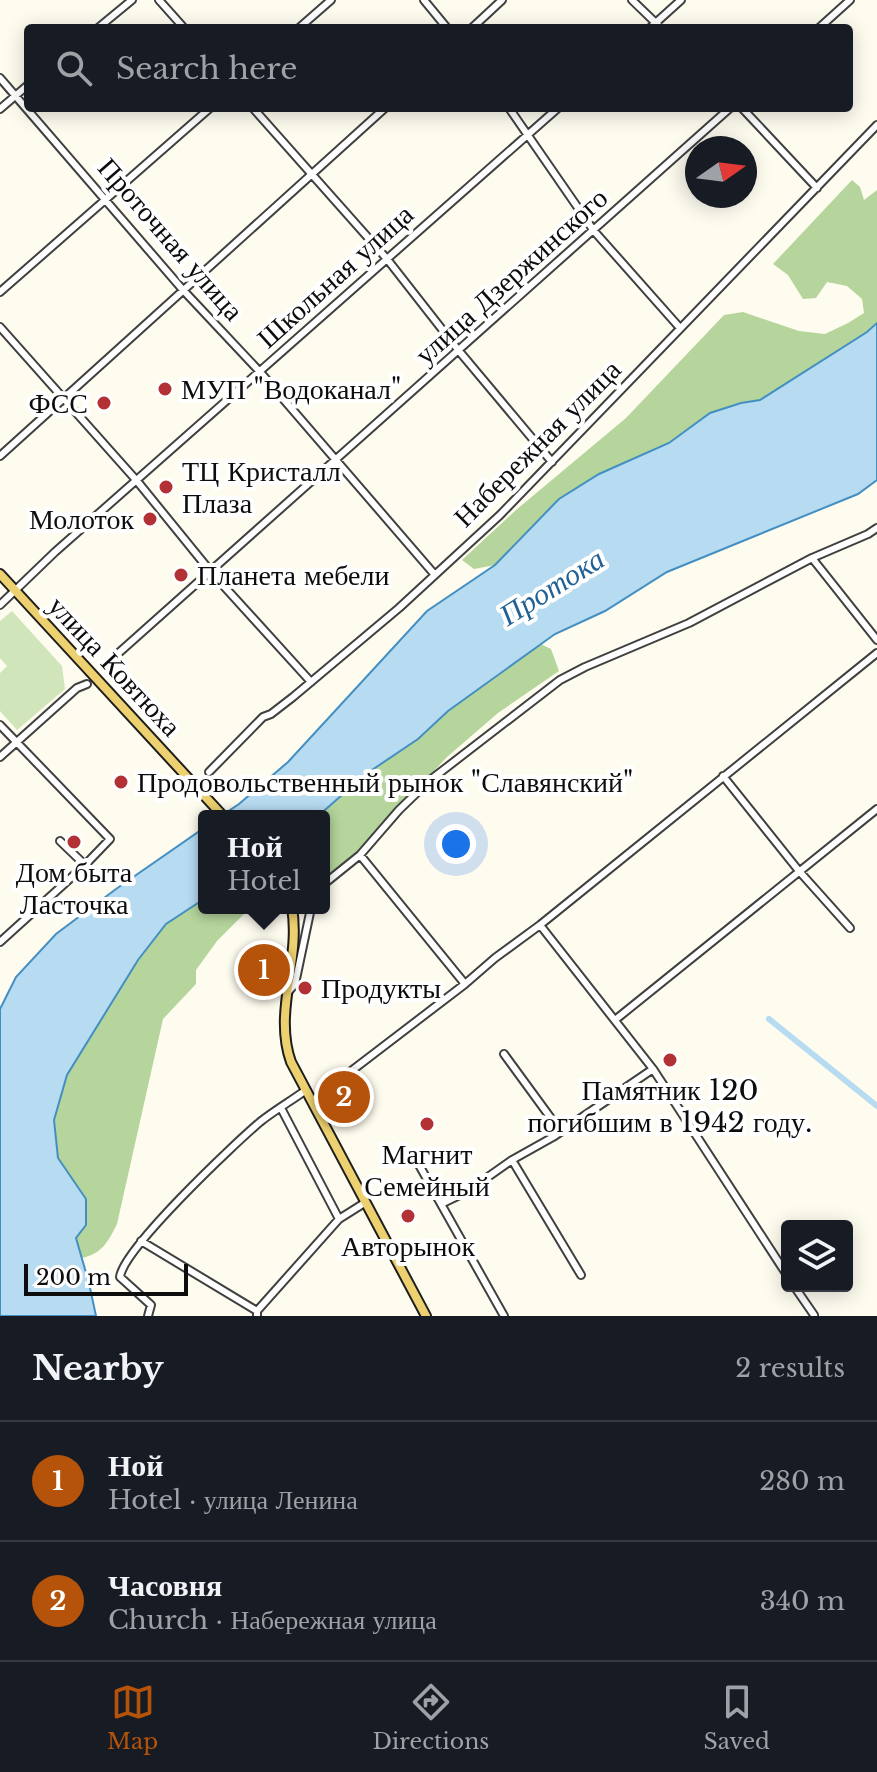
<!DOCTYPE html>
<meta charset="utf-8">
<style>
:root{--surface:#171b24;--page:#20242c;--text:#f1f3f6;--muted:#9ea1a6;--line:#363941;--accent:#b45309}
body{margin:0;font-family:"Libre Baskerville",serif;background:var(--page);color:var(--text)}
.controls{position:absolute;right:24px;bottom:24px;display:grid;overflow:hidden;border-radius:8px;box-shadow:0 4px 20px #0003}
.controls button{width:72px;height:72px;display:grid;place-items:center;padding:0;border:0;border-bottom:2px solid var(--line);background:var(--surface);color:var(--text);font:40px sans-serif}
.compass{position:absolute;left:685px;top:136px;width:72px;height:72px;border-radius:50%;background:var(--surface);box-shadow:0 4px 20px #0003;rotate:76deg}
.scale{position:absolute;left:24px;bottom:20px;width:164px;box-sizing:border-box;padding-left:8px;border:4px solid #0d0d0d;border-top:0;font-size:22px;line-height:28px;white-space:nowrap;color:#0d0d0d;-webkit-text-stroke:6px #fff;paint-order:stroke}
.you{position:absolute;left:456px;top:844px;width:28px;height:28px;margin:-20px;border:6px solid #fff;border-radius:50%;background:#1a73e8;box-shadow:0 0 0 12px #1a73e833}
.badge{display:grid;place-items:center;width:52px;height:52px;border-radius:50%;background:var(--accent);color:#fff;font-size:26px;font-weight:700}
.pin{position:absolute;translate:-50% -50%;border:4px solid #fff;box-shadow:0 2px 8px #0006}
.popup{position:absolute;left:198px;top:810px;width:132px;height:104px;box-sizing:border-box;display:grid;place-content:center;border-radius:8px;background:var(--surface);filter:drop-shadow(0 2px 6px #0005);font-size:26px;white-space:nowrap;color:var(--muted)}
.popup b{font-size:30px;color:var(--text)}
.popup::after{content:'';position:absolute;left:50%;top:100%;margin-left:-16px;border:16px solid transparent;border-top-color:var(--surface)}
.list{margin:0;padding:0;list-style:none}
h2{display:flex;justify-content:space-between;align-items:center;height:104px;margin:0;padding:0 32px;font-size:34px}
h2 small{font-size:26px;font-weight:400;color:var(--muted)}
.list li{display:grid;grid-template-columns:52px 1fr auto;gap:24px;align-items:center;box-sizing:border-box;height:120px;padding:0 32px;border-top:2px solid var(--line)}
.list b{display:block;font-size:30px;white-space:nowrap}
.list p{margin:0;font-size:26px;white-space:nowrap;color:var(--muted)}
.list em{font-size:26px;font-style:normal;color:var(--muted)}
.icon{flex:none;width:44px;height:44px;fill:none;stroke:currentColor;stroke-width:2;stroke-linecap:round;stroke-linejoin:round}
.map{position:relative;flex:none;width:877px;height:1316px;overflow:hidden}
.search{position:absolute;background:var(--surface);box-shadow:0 4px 20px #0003;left:24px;right:24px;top:24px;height:88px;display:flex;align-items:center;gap:20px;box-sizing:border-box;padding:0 28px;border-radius:8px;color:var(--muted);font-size:30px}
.sheet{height:344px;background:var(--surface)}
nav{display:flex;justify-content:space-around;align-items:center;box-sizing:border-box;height:112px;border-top:2px solid var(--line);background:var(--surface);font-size:22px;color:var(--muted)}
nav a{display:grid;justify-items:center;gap:4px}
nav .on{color:var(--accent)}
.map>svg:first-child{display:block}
.green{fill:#d1e5bb}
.forest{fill:#b5d59c}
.water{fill:#b7dbf1;stroke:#448fc2;stroke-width:2}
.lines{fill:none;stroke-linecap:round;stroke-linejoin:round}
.canal{stroke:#b7dbf1;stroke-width:6}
.minor-casing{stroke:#404040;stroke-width:10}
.major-casing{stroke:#1e1e1e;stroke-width:12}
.minor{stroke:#fff;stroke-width:6}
.major{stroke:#edd06f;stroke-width:8}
.poi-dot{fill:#b23135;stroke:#fff;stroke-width:3}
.labels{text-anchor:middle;stroke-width:8;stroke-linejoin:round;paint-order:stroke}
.street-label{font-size:28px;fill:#0d0d0d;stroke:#fff}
.poi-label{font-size:28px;fill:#0d0d0d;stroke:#fff;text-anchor:start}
.water-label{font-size:30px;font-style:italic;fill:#216195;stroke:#fff}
</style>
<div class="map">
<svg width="877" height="1316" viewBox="0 0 877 1316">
<rect width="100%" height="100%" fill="#fefbef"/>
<!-- green -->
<path class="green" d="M12 611 62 666 65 689 17 730 0 711V673L7 666 0 658V621Z"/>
<!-- forest -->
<path class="forest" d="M852 180 860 187 864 200 877 190V323L867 332 760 400 741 403 710 413 669 443 598 474 559 499 495 565 474 569 462 560 516 510 626 418 724 315 743 312 799 331 825 334 848 323 864 313 862 299 847 286 827 282 816 298 803 299 788 275 773 264Z
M541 644 551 649 559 671 498 713 447 757 358 852 324 878V816H318L366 774 418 739 448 711Z
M204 899V908H250L217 941 196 970V984L163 1019 117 1224C108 1242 102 1254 81 1258L76 1238 83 1229 86 1199 58 1158 54 1120 67 1075 138 960 166 924Z"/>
<!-- water -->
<path class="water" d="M877 323V480L858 494 667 572 605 611 555 634 448 711 418 739 366 774 318 816H221L239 804 288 762 427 611 495 565 559 499 599 474 669 443 710 413 741 403 760 400 867 332Z
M204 828V899L166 924 138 960 67 1075 54 1120 58 1158 86 1199V1225L76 1238 89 1283 96 1316H0V1009L16 977 56 934 116 889Z"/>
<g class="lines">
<!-- canal -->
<path class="canal" d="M769 1019 877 1106"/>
<!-- minor casing -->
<g class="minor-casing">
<path id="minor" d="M159 0 184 28
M424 0 447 28
M632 0 661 28
M98 28 132 0
M299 28 331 0
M472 28 502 0
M650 28 681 0
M819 28 850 0
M0 78 183 290 260 372 435 575
M253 108 387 259 459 351 552 462
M509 108 594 231 680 328
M742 108 817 188
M0 109 28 85
M0 292 210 108
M0 327 137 481 211 572 311 682
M0 456 385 108
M812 558 877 640
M0 605 55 552 558 108
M104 666 730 108
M0 725 110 839 85 865 60 841
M0 757 77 688 87 684
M209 772 263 717 271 714 293 697 399 608 500 515 877 125
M723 776 799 871 850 928
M360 855 465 984
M324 884 360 855 399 810 429 781 560 680 585 667 689 623 812 558 868 534 877 528
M540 925 653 1069 787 1275
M0 942 85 865
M288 992 295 984 311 908
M615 1020 877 809
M504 1054 561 1132
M312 1101 465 984 495 958 540 925 877 653
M281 1108 339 1219
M414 1156 504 1316
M512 1160 581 1275
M441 1204 468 1191 512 1160 553 1137 653 1069
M141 1241 257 1311
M794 1286 814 1315
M148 1316 151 1305 120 1277C123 1249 234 1144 260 1122 275 1110 291 1101 306 1090
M257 1316V1311L339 1219 366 1202"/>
</g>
<!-- major casing -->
<g class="major-casing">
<path id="major" d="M0 574 223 816
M292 908C301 959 273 1012 291 1062L426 1316"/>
</g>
<!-- minor -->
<use href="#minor" class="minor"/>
<!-- major -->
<use href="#major" class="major"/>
</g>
<!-- markers -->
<g class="poi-dot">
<circle cx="165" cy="389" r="8"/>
<circle cx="104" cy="403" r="8"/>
<circle cx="166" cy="487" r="8"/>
<circle cx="150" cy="519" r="8"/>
<circle cx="181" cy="575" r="8"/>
<circle cx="121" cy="782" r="8"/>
<circle cx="74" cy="842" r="8"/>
<circle cx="305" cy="988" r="8"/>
<circle cx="670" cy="1060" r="8"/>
<circle cx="427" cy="1124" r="8"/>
<circle cx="408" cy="1216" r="8"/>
</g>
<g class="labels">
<!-- street labels -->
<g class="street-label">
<text transform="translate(171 239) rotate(49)" y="10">Проточная улица</text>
<text transform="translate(335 276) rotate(-42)" y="10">Школьная улица</text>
<text transform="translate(511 276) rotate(-42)" y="10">улица Дзержинского</text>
<text transform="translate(537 443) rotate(-45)" y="10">Набережная улица</text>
<text transform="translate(115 666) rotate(47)" y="10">улица Ковтюха</text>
</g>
<!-- poi labels -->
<g class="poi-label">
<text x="181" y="399">МУП "Водоканал"</text>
<text x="88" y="413" text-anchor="end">ФСС</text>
<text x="182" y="481">ТЦ Кристалл<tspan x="182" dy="32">Плаза</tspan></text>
<text x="134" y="529" text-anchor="end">Молоток</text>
<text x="197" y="585">Планета мебели</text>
<text x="137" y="792">Продовольственный рынок "Славянский"</text>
<text x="74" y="882" text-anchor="middle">Дом быта<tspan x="74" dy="32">Ласточка</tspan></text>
<text x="321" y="998">Продукты</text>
<text x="670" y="1100" text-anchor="middle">Памятник 120<tspan x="670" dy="32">погибшим в 1942 году.</tspan></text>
<text x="427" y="1164" text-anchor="middle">Магнит<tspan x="427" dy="32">Семейный</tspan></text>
<text x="408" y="1256" text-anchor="middle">Авторынок</text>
</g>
<!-- water labels -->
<g class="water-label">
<text transform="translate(552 587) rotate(-32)" y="10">Протока</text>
</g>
</g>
</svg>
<div class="controls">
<button><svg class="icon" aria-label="layers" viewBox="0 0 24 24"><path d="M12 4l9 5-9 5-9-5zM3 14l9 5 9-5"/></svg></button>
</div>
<svg class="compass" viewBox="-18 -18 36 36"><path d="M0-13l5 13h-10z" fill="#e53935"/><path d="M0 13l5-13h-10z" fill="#9ea1a6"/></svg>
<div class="scale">200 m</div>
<div class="you"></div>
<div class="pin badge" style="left:264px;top:970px">1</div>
<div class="popup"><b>Ной</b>Hotel</div>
<div class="pin badge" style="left:344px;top:1097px">2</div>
<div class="search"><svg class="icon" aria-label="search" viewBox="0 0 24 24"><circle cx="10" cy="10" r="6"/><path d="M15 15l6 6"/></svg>Search here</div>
</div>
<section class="sheet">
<h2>Nearby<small>2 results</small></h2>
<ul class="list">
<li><span class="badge">1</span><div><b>Ной</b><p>Hotel · улица Ленина</p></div><em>280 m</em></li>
<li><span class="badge">2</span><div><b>Часовня</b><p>Church · Набережная улица</p></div><em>340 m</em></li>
</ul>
</section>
<nav>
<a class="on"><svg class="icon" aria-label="map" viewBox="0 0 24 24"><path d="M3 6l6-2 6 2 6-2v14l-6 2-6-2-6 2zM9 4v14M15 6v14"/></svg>Map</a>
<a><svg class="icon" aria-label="directions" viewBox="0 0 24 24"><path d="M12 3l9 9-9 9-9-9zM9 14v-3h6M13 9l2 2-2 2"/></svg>Directions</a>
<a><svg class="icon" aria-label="saved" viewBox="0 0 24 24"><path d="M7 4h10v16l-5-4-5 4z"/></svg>Saved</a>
</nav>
